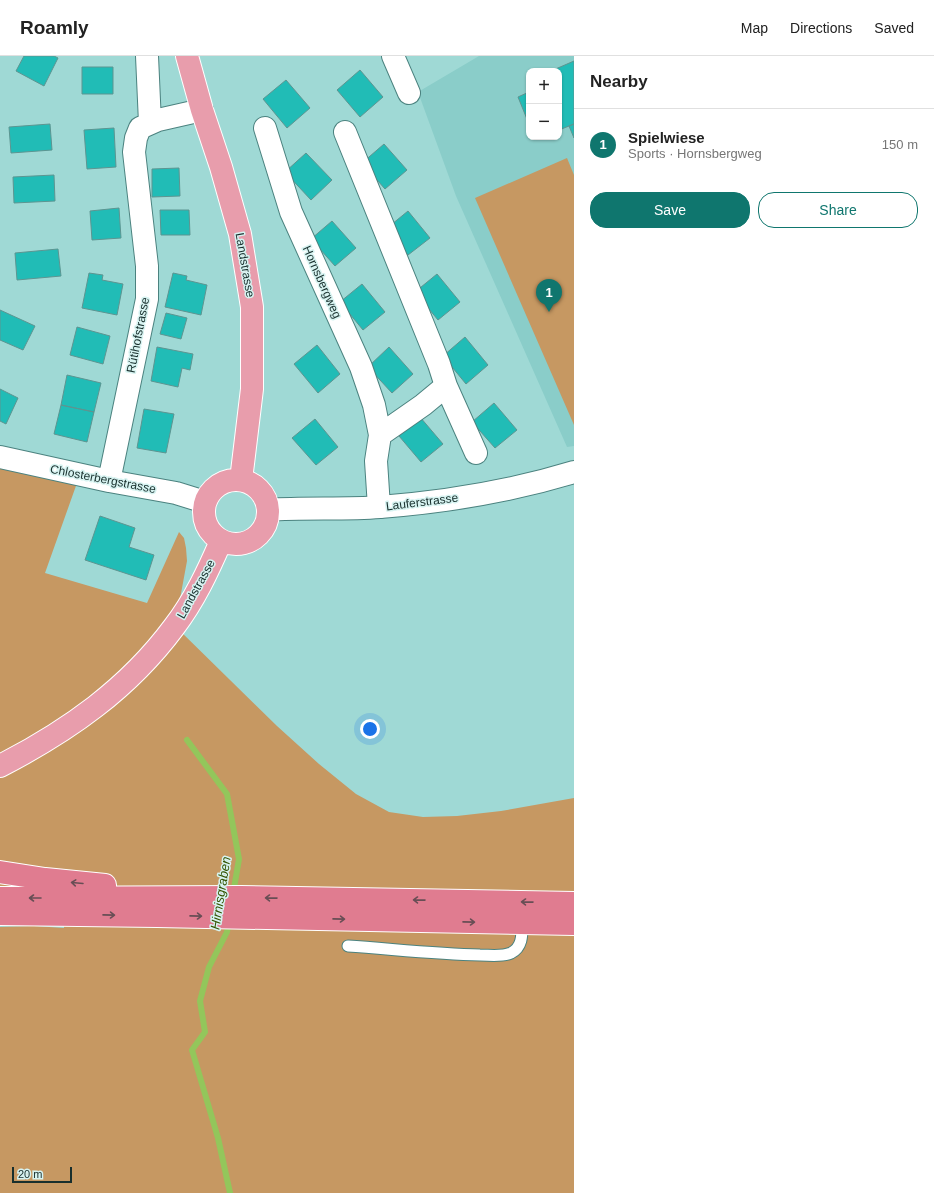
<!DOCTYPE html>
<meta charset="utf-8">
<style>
:root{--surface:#fff;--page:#f2f2f2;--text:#222;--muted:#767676;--line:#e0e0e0;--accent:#0f766e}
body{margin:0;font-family:Helvetica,sans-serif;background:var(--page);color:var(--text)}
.controls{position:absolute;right:12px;top:12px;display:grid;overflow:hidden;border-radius:8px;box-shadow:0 1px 3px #0004}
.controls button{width:36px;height:36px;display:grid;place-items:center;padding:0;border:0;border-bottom:1px solid var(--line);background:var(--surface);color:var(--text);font:20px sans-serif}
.scale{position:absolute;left:12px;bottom:10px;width:60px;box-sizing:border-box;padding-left:4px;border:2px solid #182f2d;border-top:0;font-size:11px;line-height:14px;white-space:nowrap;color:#182f2d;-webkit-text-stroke:3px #d7f3f1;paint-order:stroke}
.you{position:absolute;left:370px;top:673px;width:14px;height:14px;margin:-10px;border:3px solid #fff;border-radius:50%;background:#1a73e8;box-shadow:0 0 0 6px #1a73e833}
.badge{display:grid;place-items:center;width:26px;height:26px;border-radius:50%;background:var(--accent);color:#fff;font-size:13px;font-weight:700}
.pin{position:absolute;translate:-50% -33px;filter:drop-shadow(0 1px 2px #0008)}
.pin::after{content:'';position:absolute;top:21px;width:14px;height:12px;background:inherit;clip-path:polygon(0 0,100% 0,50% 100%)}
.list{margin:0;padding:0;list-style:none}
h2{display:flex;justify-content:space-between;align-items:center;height:52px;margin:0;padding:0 16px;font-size:17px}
h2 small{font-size:13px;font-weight:400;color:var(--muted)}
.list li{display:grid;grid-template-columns:26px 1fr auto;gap:12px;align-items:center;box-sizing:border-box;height:72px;padding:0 16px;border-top:1px solid var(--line)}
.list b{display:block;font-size:15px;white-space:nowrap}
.list p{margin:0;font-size:13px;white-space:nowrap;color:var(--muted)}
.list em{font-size:13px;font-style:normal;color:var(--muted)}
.actions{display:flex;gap:8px;padding:12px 16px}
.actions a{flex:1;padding:9px 0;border:1px solid var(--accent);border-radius:16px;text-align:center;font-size:14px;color:var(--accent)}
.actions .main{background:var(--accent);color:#fff}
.map{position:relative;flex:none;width:574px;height:1137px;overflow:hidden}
header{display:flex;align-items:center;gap:24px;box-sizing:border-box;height:56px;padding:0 20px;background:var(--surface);border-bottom:1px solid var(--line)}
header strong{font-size:19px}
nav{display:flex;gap:22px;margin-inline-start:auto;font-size:14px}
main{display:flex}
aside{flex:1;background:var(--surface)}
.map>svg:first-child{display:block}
.built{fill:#8acdc9;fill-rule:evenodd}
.green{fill:#c69862}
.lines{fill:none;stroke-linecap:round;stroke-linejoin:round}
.stream{stroke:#93c65b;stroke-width:6}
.building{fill:#21bcb6;stroke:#5d9591}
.service-casing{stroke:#4b827f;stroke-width:13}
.minor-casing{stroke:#4b827f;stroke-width:24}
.tertiary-casing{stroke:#4b827f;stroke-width:24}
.primary-casing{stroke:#fff;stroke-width:24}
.trunk-casing{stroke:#fff;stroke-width:24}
.service{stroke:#fff;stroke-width:11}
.minor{stroke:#fff;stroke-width:22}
.tertiary{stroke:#fff;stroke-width:22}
.primary{stroke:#e89dac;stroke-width:22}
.trunk{stroke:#e07c90;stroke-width:22}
.oneway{stroke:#684e55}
.labels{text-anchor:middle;stroke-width:3;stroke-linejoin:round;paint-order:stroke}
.street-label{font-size:12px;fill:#182f2d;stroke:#d7f3f1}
.water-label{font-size:13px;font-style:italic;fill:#335201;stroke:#d7f3f1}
</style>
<header>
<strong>Roamly</strong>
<nav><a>Map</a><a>Directions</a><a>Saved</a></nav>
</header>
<main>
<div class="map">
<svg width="574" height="1137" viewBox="0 0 574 1137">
<rect width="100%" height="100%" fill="#9fd9d5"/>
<!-- built -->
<path class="built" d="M479 0H574V390L567 391 456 140 418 36ZM529 15H559V81H529Z"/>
<!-- green -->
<path class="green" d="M567 102 574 119V369L475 142Z
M0 412 77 427 45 517 147 547 179 476 184 482 186 492 187 505 175 570 277 670 319 708 356 738 389 756 423 761 457 760 501 755 574 742V1137H0V871L34 870 64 872 65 835H0Z"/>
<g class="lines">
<!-- stream -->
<path class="stream" d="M187 684 227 738 239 803 233 838
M229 865 227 876 209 911 200 945 205 976 192 994 218 1082 230 1137"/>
</g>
<!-- building -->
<path class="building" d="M24 0H54L58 2 44 30 16 15Z
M574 5V68L559 74V15H551Z
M82 11H113V38H82Z
M360 14 383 41 360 61 337 34Z
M286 24 310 52 287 72 263 43Z
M529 36V68L518 41Z
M50 68 52 94 11 97 9 71Z
M574 68V82L569 70Z
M114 72 116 111 87 113 84 74Z
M384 88 407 114 385 133 362 107Z
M306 97 332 124 311 144 285 116Z
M179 112 180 140 152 141V113Z
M54 119 55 145 14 147 13 121Z
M119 152 121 182 92 184 90 155Z
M160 154H189L190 179H161Z
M408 155 430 182 408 199 386 173Z
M332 165 356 192 335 210 311 183Z
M58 193 61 220 17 224 15 197Z
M89 217 103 219 102 224 123 228 117 259 82 252Z
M173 217 187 220 186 224 207 229 201 259 165 251Z
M437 218 460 246 438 264 415 236Z
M362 228 385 256 363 274 340 246Z
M0 254 35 270 23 294 0 284Z
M166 257 187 262 181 283 160 278Z
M77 271 110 280 103 308 70 299Z
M465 281 488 309 466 328 443 300Z
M317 289 340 318 318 337 294 308Z
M157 291 193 298 190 314 182 312 178 331 151 325Z
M389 291 413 318 392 337 368 311Z
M67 319 101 327 94 356 61 349Z
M0 333 18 342 6 368 0 365Z
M494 347 517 374 495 392 472 366Z
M61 349 94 356 87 386 54 378Z
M144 353 174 358 166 397 137 392Z
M420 361 443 388 421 406 399 380Z
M315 363 338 391 316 409 292 382Z
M100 460 135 472 129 491 154 499 146 524 85 504Z"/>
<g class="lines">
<!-- service casing -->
<g class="service-casing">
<path id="service" d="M348 890C392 893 436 898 480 899 490 899 502 901 511 897 523 891 522 878 522 867"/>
</g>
<!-- minor casing -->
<g class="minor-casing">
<path id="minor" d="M147 0 150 67
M393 0 409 37
M265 72 291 156 361 311 374 349 380 379 376 405 379 451
M345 76 439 308 446 330 423 349 380 379
M446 330 476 397
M0 401 109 425 176 437 205 446
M109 425 147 243V210L134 96 136 82 140 72 158 64 202 54"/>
</g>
<!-- tertiary casing -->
<g class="tertiary-casing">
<path id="tertiary" d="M268 454C305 451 343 454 380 451 445 446 512 435 574 416"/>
</g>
<!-- primary casing -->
<g class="primary-casing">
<path id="primary" d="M187 0 202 54 221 111 240 178 252 251V333L241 424
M204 456a32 32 0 1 1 64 0a32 32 0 1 1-64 0Z
M0 710C68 675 128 633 174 571 194 545 208 515 221 485"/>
</g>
<!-- trunk casing -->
<g class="trunk-casing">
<path id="trunk" d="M0 816 45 823 105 829
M0 842 241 841 574 847
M0 858 157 860 574 868"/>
</g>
<!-- service -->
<use href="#service" class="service"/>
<!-- minor -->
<use href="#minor" class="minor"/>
<!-- tertiary -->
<use href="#tertiary" class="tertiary"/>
<!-- primary -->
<use href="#primary" class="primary"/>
<!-- trunk -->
<use href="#trunk" class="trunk"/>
</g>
<!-- one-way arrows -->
<defs><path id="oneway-shaft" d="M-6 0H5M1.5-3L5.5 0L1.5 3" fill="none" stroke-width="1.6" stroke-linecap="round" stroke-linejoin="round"/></defs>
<g class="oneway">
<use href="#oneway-shaft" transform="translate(77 827) rotate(-175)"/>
<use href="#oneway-shaft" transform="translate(35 842) rotate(180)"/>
<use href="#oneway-shaft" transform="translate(271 842) rotate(-179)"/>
<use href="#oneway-shaft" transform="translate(419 844) rotate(-179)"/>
<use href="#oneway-shaft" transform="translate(527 846) rotate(-179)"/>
<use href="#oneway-shaft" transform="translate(109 859) rotate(1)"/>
<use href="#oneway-shaft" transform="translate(196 860) rotate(1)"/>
<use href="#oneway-shaft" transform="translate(339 863) rotate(1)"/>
<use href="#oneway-shaft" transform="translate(469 866) rotate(1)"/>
</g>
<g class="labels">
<!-- street labels -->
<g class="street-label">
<text transform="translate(245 209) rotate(80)" y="4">Landstrasse</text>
<text transform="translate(322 226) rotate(66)" y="4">Hornsbergweg</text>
<text transform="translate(138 279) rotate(-79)" y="4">Rütihofstrasse</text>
<text transform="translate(103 423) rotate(11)" y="4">Chlosterbergstrasse</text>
<text transform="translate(422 446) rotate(-7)" y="4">Lauferstrasse</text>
<text transform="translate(196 533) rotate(-61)" y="4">Landstrasse</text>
</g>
<!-- water labels -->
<g class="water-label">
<text transform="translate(220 837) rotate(-81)" y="5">Hirnisgraben</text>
</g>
</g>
</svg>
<div class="controls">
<button>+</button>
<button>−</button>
</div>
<div class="scale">20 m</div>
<div class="you"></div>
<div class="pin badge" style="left:549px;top:256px">1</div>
</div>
<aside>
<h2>Nearby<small></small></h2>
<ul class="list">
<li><span class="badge">1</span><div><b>Spielwiese</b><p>Sports · Hornsbergweg</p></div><em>150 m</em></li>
</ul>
<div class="actions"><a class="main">Save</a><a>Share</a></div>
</aside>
</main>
